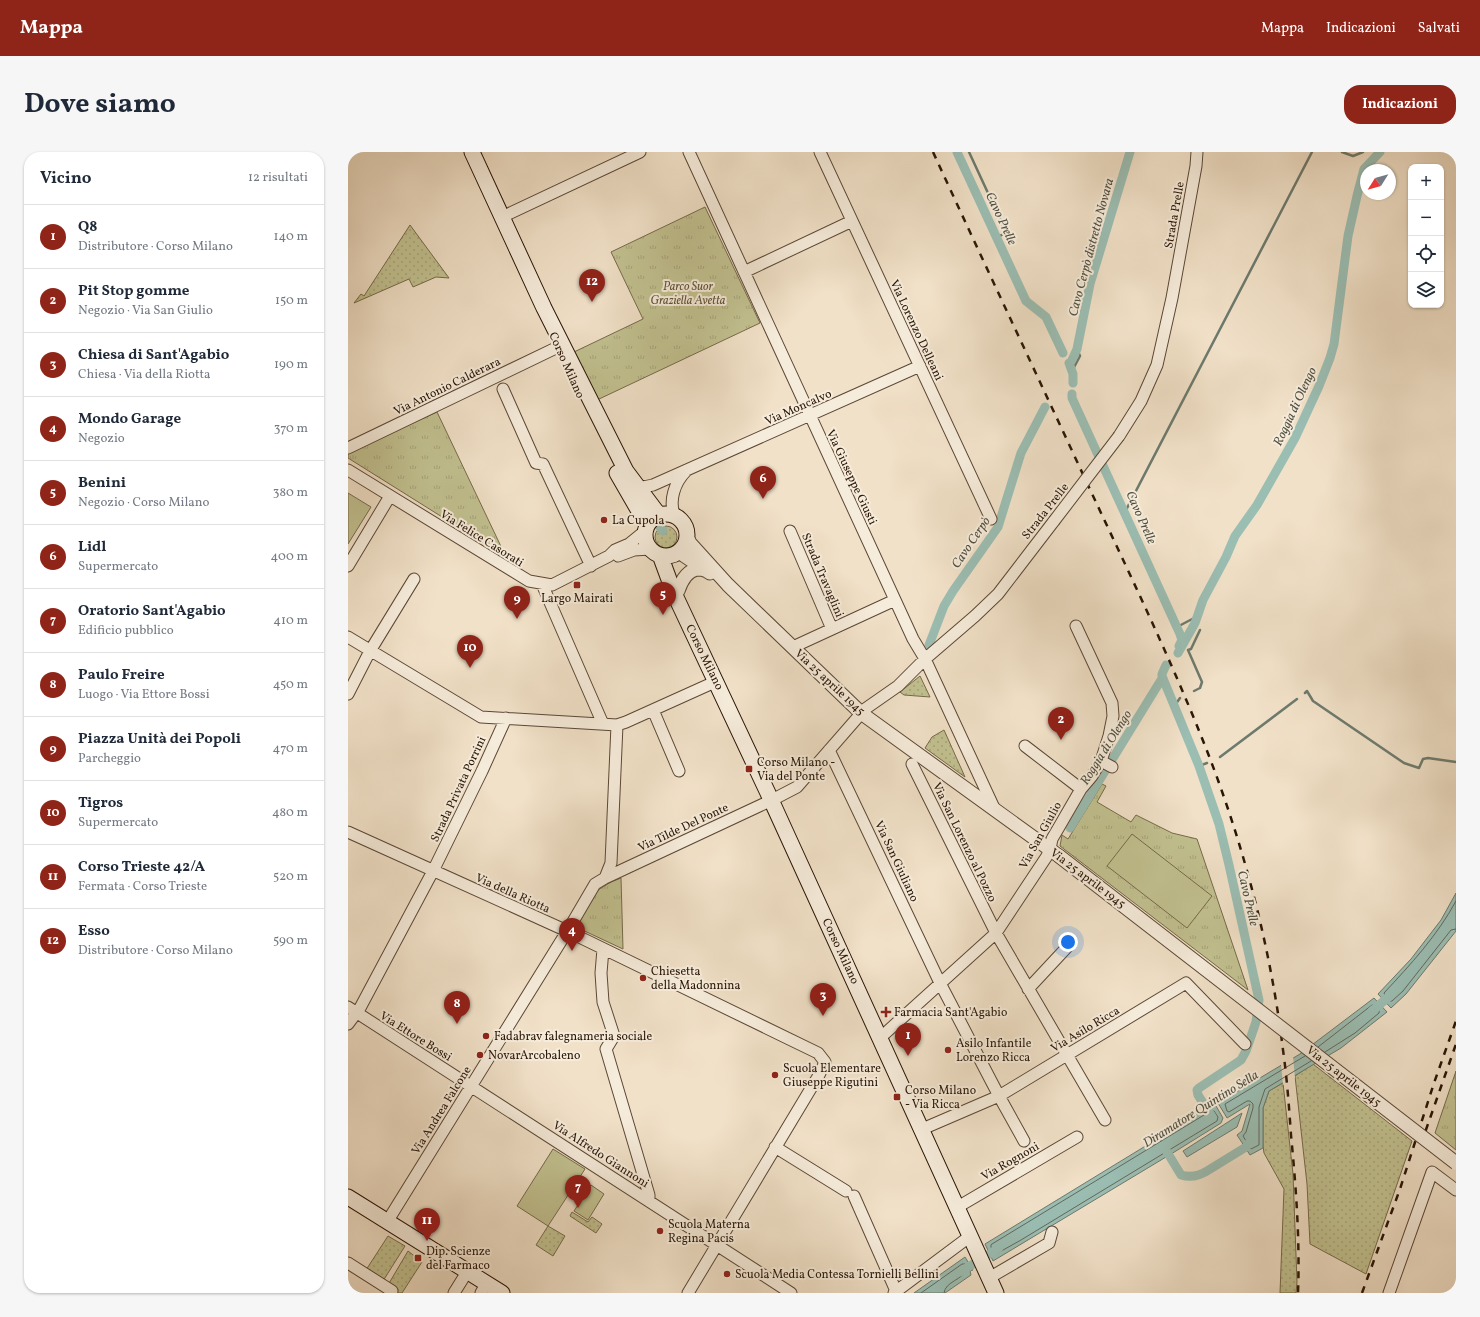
<!DOCTYPE html>
<html lang="it">
<meta charset="utf-8">
<style>
:root{--surface:#fff;--page:#f6f6f7;--text:#1f2937;--muted:#747a83;--line:#e0e1e3;--accent:#8f2418}
body{margin:0;font-family:Vollkorn,serif;background:var(--page);color:var(--text)}
.controls{position:absolute;right:12px;top:12px;display:grid;overflow:hidden;border-radius:8px;box-shadow:0 1px 3px #0004}
.controls button{width:36px;height:36px;display:grid;place-items:center;padding:0;border:0;border-bottom:1px solid var(--line);background:var(--surface);color:var(--text);font:20px sans-serif}
.compass{position:absolute;left:1012px;top:12px;width:36px;height:36px;border-radius:50%;background:var(--surface);box-shadow:0 1px 3px #0004;rotate:233deg}
.you{position:absolute;left:720px;top:790px;width:14px;height:14px;margin:-10px;border:3px solid #fff;border-radius:50%;background:#1a73e8;box-shadow:0 0 0 6px #1a73e833}
.badge{display:grid;place-items:center;width:26px;height:26px;border-radius:50%;background:var(--accent);color:#fff;font-size:13px;font-weight:700}
.pin{position:absolute;translate:-50% -33px;filter:drop-shadow(0 1px 2px #0008)}
.pin::after{content:'';position:absolute;top:21px;width:14px;height:12px;background:inherit;clip-path:polygon(0 0,100% 0,50% 100%)}
.list{margin:0;padding:0;list-style:none}
h2{display:flex;justify-content:space-between;align-items:center;height:52px;margin:0;padding:0 16px;font-size:17px}
h2 small{font-size:13px;font-weight:400;color:var(--muted)}
.list li{display:grid;grid-template-columns:26px 1fr auto;gap:12px;align-items:center;box-sizing:border-box;height:64px;padding:0 16px;border-top:1px solid var(--line)}
.list b{display:block;font-size:15px;white-space:nowrap}
.list p{margin:0;font-size:13px;white-space:nowrap;color:var(--muted)}
.list em{font-size:13px;font-style:normal;color:var(--muted)}
.icon{flex:none;width:22px;height:22px;fill:none;stroke:currentColor;stroke-width:2;stroke-linecap:round;stroke-linejoin:round}
.map{position:relative;flex:none;width:1108px;height:1141px;overflow:hidden;border-radius:16px}
header{display:flex;align-items:center;gap:24px;box-sizing:border-box;height:56px;padding:0 20px;background:var(--accent);color:#fff}
header strong{font-size:19px}
nav{display:flex;gap:22px;margin-inline-start:auto;font-size:14px}
.intro{display:flex;align-items:center;justify-content:space-between;box-sizing:border-box;height:96px;padding:0 24px}
h1{margin:0;font-size:28px}
.button{padding:10px 18px;border-radius:16px;background:var(--accent);color:#fff;font-size:14px;font-weight:700}
main{display:flex;gap:24px;padding:0 24px}
aside{flex:1;background:var(--surface);border-radius:16px;box-shadow:0 1px 3px #0004}
.map>svg:first-child{display:block}
.grass{fill:url(#grass-dots);stroke:#766a4a}
.park{fill:url(#park-tufts);stroke:#766a4a}
.garden{fill:#c2c190;stroke:#766a4a}
.water{fill:#9bbeb3;stroke:#6d7a6d}
.pier{fill:#f1e1c8}
.lines{fill:none;stroke-linecap:round;stroke-linejoin:round}
.shore{stroke:#62695c;stroke-width:1}
.stream{stroke:#6d7a6d;stroke-width:2.5}
.canal{stroke:#9bbeb3;stroke-width:9}
.minor-casing{stroke:#5b4736;stroke-width:13}
.tertiary-casing{stroke:#5b4736;stroke-width:15}
.secondary-casing{stroke:#291405;stroke-width:17}
.minor{stroke:#f6ecdb;stroke-width:11}
.tertiary{stroke:#f6ecdb;stroke-width:13}
.secondary{stroke:#f6ecdb;stroke-width:15}
.rail{stroke:#291405;stroke-width:2.5;stroke-dasharray:7 7;stroke-linecap:butt}
.minor-bridge-casing{stroke:#5b4736;stroke-width:13;stroke-linecap:butt}
.tertiary-bridge-casing{stroke:#5b4736;stroke-width:15;stroke-linecap:butt}
.minor-bridge{stroke:#f6ecdb;stroke-width:11}
.tertiary-bridge{stroke:#f6ecdb;stroke-width:13}
.poi-dot{fill:#8f2418;stroke:#f6ecdb;stroke-width:1.5}
.labels{text-anchor:middle;stroke-width:4;stroke-linejoin:round;paint-order:stroke}
.street-label{font-size:12px;fill:#291405;stroke:#f6ecdb}
.park-label{font-size:12px;font-style:italic;fill:#5f5136;stroke:#f6ecdb}
.poi-label{font-size:12px;fill:#291405;stroke:#f6ecdb;text-anchor:start}
.water-label{font-size:13px;font-style:italic;fill:#515042;stroke:#f6ecdb}
</style>
<header>
<strong>Mappa</strong>
<nav><a>Mappa</a><a>Indicazioni</a><a>Salvati</a></nav>
</header>
<div class="intro"><h1>Dove siamo</h1><a class="button">Indicazioni</a></div>
<main>
<aside>
<h2>Vicino<small>12 risultati</small></h2>
<ul class="list">
<li><span class="badge">1</span><div><b>Q8</b><p>Distributore · Corso Milano</p></div><em>140 m</em></li>
<li><span class="badge">2</span><div><b>Pit Stop gomme</b><p>Negozio · Via San Giulio</p></div><em>150 m</em></li>
<li><span class="badge">3</span><div><b>Chiesa di Sant'Agabio</b><p>Chiesa · Via della Riotta</p></div><em>190 m</em></li>
<li><span class="badge">4</span><div><b>Mondo Garage</b><p>Negozio</p></div><em>370 m</em></li>
<li><span class="badge">5</span><div><b>Benini</b><p>Negozio · Corso Milano</p></div><em>380 m</em></li>
<li><span class="badge">6</span><div><b>Lidl</b><p>Supermercato</p></div><em>400 m</em></li>
<li><span class="badge">7</span><div><b>Oratorio Sant'Agabio</b><p>Edificio pubblico</p></div><em>410 m</em></li>
<li><span class="badge">8</span><div><b>Paulo Freire</b><p>Luogo · Via Ettore Bossi</p></div><em>450 m</em></li>
<li><span class="badge">9</span><div><b>Piazza Unità dei Popoli</b><p>Parcheggio</p></div><em>470 m</em></li>
<li><span class="badge">10</span><div><b>Tigros</b><p>Supermercato</p></div><em>480 m</em></li>
<li><span class="badge">11</span><div><b>Corso Trieste 42/A</b><p>Fermata · Corso Trieste</p></div><em>520 m</em></li>
<li><span class="badge">12</span><div><b>Esso</b><p>Distributore · Corso Milano</p></div><em>590 m</em></li>
</ul>
</aside>
<div class="map">
<svg width="1108" height="1141" viewBox="0 0 1108 1141">
<defs>
<pattern id="grass-dots" width="8" height="8" patternUnits="userSpaceOnUse"><rect width="8" height="8" fill="#c2c190"/><path d="M2 2h.1M6 6h.1" fill="none" stroke="#a7a57b" stroke-width="1.8" stroke-linecap="round"/></pattern>
<pattern id="park-tufts" width="24" height="20" patternUnits="userSpaceOnUse"><rect width="24" height="20" fill="#c2c190"/><path d="M3 7l-1-3M5 7V3M7 7l1-3M15 17l-1-3M17 17v-4M19 17l1-3" fill="none" stroke="#a7a57b"/></pattern>
</defs>
<rect width="100%" height="100%" fill="#f1e1c8"/>
<filter id="stains"><feTurbulence type="fractalNoise" baseFrequency=".005" numOctaves="4"/><feColorMatrix values="0 0 0 0 .2 0 0 0 0 .09 0 0 0 0 .02 0 0 0 .5 -.17"/></filter>
<radialGradient id="worn" r=".72"><stop offset=".6" stop-color="#630" stop-opacity="0"/><stop offset="1" stop-color="#630" stop-opacity=".3"/></radialGradient>
<!-- grass -->
<path class="grass" d="M62 73 101 126 88 125 65 135 61 127 6 151 13 142 16 144Z
M307 385a11 11 0 1 1 22 0a11 11 0 1 1-22 0Z
M572 524 582 545 556 543 552 540Z
M596 578 617 625 577 596 584 585Z
M965 912 1064 989 1018 1122 962 1092 959 1032 947 924Z
M935 931 945 1022 949 1130 948 1141H932L936 1037 916 1001 915 994V956L921 939Z
M224 1060 240 1070 244 1065 254 1072 248 1081 222 1064Z
M200 1074 217 1084 205 1104 188 1093Z
M40 1084 57 1094 35 1129 18 1118Z
M60 1099 74 1110 54 1141H50L40 1133Z"/>
<!-- park -->
<path class="park" d="M357 55 412 171 249 248 226 200 295 167 263 100Z
M89 260 158 405 0 306V300Z
M754 632 758 634 749 650 783 670 788 663 824 681 849 687 900 838 712 694 714 683 720 687Z
M273 726 275 797 228 775 250 738 263 730Z
M1108 919V998L1087 981Z"/>
<!-- garden -->
<path class="garden" d="M0 341 23 355 0 392Z
M784 682 864 744 839 776 759 714Z
M205 997 237 1017 200 1074 169 1054Z
M243 1033 256 1042 240 1068 226 1059Z"/>
<!-- water -->
<path class="water" d="M1108 741V779L1058 842 1043 856 1030 842 1063 807 1093 768Z
M1026 846 1039 860 993 896 921 939 915 956V996L902 1003 889 983 894 979 902 952 879 966 870 951 952 902Z
M863 954H868L875 966 873 971 828 999 645 1109 637 1092Z
M894 961 889 975 839 1005 835 999Z
M617 1105 625 1118 622 1119 623 1123 597 1141H566Z"/>
<!-- pier -->
<path class="pier" d="M945 904 947 926 935 933 933 912Z"/>
<g class="lines">
<!-- shore -->
<path class="shore" d="M1108 749C1089 784 1063 812 1036 841L1037 843 1042 849H1044L1055 839 1103 778 1108 777
M970 895 1024 853H1026L1031 858V861L1007 881 977 900
M957 904 877 952 879 959 881 960 899 949H902L905 952V956L898 980 895 984 903 997 911 993V955L917 937 963 909
M863 959H866L870 965 869 969 673 1088 648 1102H646L643 1095V1093Z
M573 1141 614 1112H617L619 1116C616 1128 597 1129 596 1141"/>
<!-- stream -->
<path class="stream" d="M621 0 658 80 649 86
M994 0 1005 4 1015 0
M724 219 732 204 729 197
M777 360 964 0
M829 475 848 465
M846 539 852 536 854 530 840 498 843 497 852 478
M957 541 959 539 965 549 1056 611 1071 616 1075 607 1080 606 1108 610
M827 553 832 546
M872 605 949 547
M851 614 859 611"/>
<!-- canal -->
<path class="canal" d="M609 0 678 149 698 165 715 201
M724 208 729 197 742 132 782 0
M721 211 725 222V231
M724 242V246L832 482 834 488 831 494
M301 360 315 379
M581 493 596 454 605 439 650 375 673 301 697 255
M830 501 847 471 855 448 878 405 887 384 909 353 947 286 971 234 982 206 986 192 1000 84 1009 44 1016 17 1032 0
M818 513 814 522V524L851 614 871 672 881 713 911 848 908 870 898 899 893 908 851 936 849 938 850 943 864 965
M722 676 813 528
M1023 860 1045 841
M816 995 833 1023C843 1026 851 1024 859 1019L898 995 904 987
M612 1120 651 1096"/>
<!-- minor casing -->
<g class="minor-casing">
<path id="minor" d="M341 0 565 487 577 507 647 658
M472 0 643 367
M154 65 292 0
M396 120 504 69
M155 237 188 311 195 312 243 414
M771 284 793 249 809 213 824 146 848 14 849 0
M0 296 210 195
M0 318 181 429 204 433 261 404 267 398 281 392 297 379
M289 333 295 335 305 333 572 214
M327 364C320 349 327 330 338 319
M442 379 484 477
M270 404 286 398 302 397
M0 414 42 344
M194 432 255 572
M0 485 133 565 269 573 278 570 369 529
M445 495 547 448
M0 542 22 499 66 427
M305 558 331 619
M677 594 733 637
M481 598 592 831 651 944 676 989
M753 609 764 615
M564 612 648 781 757 968
M0 680 219 779 470 901 477 910 471 923 340 1141
M257 726 424 648 449 635 517 557 550 534 577 507 627 464 650 442 706 369
M255 797 253 821 255 850 266 884 258 897 301 1043V1049
M680 837 722 792
M0 855 443 1141
M0 872 12 856 85 719 134 619 158 566
M532 886 648 781 699 704 702 697 704 687 711 675 733 637 744 624 753 609 761 584 765 564 764 551 728 474
M572 978 651 944 838 831 897 892
M427 995 498 1039
M506 1044 548 1139
M608 1056 729 985
M39 1070 223 773 247 732 257 726 263 711 269 573
M0 1111 44 1139
M641 1126 701 1091 704 1080
M106 1141 119 1120
M133 1141 138 1132
M546 1141 621 1085
M1041 1141 1084 1020 1108 1038"/>
</g>
<!-- tertiary casing -->
<g class="tertiary-casing">
<path id="tertiary" d="M339 385 342 391 380 433 513 561 711 704
M331 400 362 421
M330 439C333 430 339 419 349 417 352 417 357 418 359 419"/>
</g>
<!-- secondary casing -->
<g class="secondary-casing">
<path id="secondary" d="M124 0 196 156 278 319 311 363
M269 321 299 373
M297 383a21 21 0 1 1 42 0a21 21 0 1 1-42 0Z
M312 403 326 441 419 639 648 1141
M0 1045 154 1141"/>
</g>
<!-- minor -->
<use href="#minor" class="minor"/>
<!-- tertiary -->
<use href="#tertiary" class="tertiary"/>
<!-- secondary -->
<use href="#secondary" class="secondary"/>
<!-- rail -->
<path class="rail" d="M585 0C636 111 688 221 739 331 781 421 825 511 861 604 897 698 923 798 935 898 939 926 941 955 943 983 948 1035 952 1088 950 1141
M1073 992 1108 892
M1014 1141 1052 1037 1086 931 1108 869"/>
<!-- minor-bridge casing -->
<g class="minor-bridge-casing">
<path id="minor-bridge" d="M706 369 771 284"/>
</g>
<!-- tertiary-bridge casing -->
<g class="tertiary-bridge-casing">
<path id="tertiary-bridge" d="M711 704 1108 1011"/>
</g>
<!-- minor-bridge -->
<use href="#minor-bridge" class="minor-bridge"/>
<!-- tertiary-bridge -->
<use href="#tertiary-bridge" class="tertiary-bridge"/>
</g>
<!-- markers -->
<g class="poi-dot">
<circle cx="256" cy="368" r="4"/>
<rect x="225" y="429" width="8" height="8" rx="2"/>
<rect x="397" y="613" width="8" height="8" rx="2"/>
<circle cx="295" cy="826" r="4"/>
<path d="M536 854h4v4h4v4h-4v4h-4v-4h-4v-4h4z"/>
<circle cx="138" cy="884" r="4"/>
<circle cx="600" cy="898" r="4"/>
<circle cx="132" cy="903" r="4"/>
<circle cx="427" cy="923" r="4"/>
<rect x="545" y="941" width="8" height="8" rx="2"/>
<circle cx="312" cy="1079" r="4"/>
<rect x="66" y="1102" width="8" height="8" rx="2"/>
<circle cx="379" cy="1122" r="4"/>
</g>
<g class="labels">
<!-- street labels -->
<g class="street-label">
<text transform="translate(826 63) rotate(-80)" y="4">Strada Prelle</text>
<text transform="translate(569 178) rotate(65)" y="4">Via Lorenzo Delleani</text>
<text transform="translate(219 213) rotate(66)" y="4">Corso Milano</text>
<text transform="translate(99 234) rotate(-26)" y="4">Via Antonio Calderara</text>
<text transform="translate(450 255) rotate(-24)" y="4">Via Moncalvo</text>
<text transform="translate(504 325) rotate(65)" y="4">Via Giuseppe Giusti</text>
<text transform="translate(697 359) rotate(-52)" y="4">Strada Prelle</text>
<text transform="translate(134 386) rotate(32)" y="4">Via Felice Casorati</text>
<text transform="translate(475 423) rotate(67)" y="4">Strada Travaglini</text>
<text transform="translate(357 505) rotate(64)" y="4">Corso Milano</text>
<text transform="translate(482 530) rotate(43)" y="4">Via 25 aprile 1945</text>
<text transform="translate(110 637) rotate(-65)" y="4">Strada Privata Porrini</text>
<text transform="translate(335 675) rotate(-25)" y="4">Via Tilde Del Ponte</text>
<text transform="translate(692 683) rotate(-61)" y="4">Via San Giulio</text>
<text transform="translate(617 690) rotate(64)" y="4">Via San Lorenzo al Pozzo</text>
<text transform="translate(549 709) rotate(65)" y="4">Via San Giuliano</text>
<text transform="translate(740 726) rotate(37)" y="4">Via 25 aprile 1945</text>
<text transform="translate(165 741) rotate(24)" y="4">Via della Riotta</text>
<text transform="translate(493 799) rotate(65)" y="4">Corso Milano</text>
<text transform="translate(737 877) rotate(-31)" y="4">Via Asilo Ricca</text>
<text transform="translate(68 884) rotate(32)" y="4">Via Ettore Bossi</text>
<text transform="translate(996 924) rotate(38)" y="4">Via 25 aprile 1945</text>
<text transform="translate(93 958) rotate(-58)" y="4">Via Andrea Falcone</text>
<text transform="translate(253 1002) rotate(33)" y="4">Via Alfredo Giannoni</text>
<text transform="translate(662 1009) rotate(-30)" y="4">Via Rognoni</text>
</g>
<!-- park labels -->
<g class="park-label">
<text x="340" y="138">Parco Suor<tspan x="340" dy="14">Graziella Avetta</tspan></text>
</g>
<!-- poi labels -->
<g class="poi-label">
<text x="264" y="372">La Cupola</text>
<text x="229" y="450" text-anchor="middle">Largo Mairati</text>
<text x="409" y="614">Corso Milano -<tspan x="409" dy="14">Via del Ponte</tspan></text>
<text x="303" y="823">Chiesetta<tspan x="303" dy="14">della Madonnina</tspan></text>
<text x="546" y="864">Farmacia Sant'Agabio</text>
<text x="146" y="888">Fadabrav falegnameria sociale</text>
<text x="608" y="895">Asilo Infantile<tspan x="608" dy="14">Lorenzo Ricca</tspan></text>
<text x="140" y="907">NovarArcobaleno</text>
<text x="435" y="920">Scuola Elementare<tspan x="435" dy="14">Giuseppe Rigutini</tspan></text>
<text x="557" y="942">Corso Milano<tspan x="557" dy="14">- Via Ricca</tspan></text>
<text x="320" y="1076">Scuola Materna<tspan x="320" dy="14">Regina Pacis</tspan></text>
<text x="78" y="1103">Dip. Scienze<tspan x="78" dy="14">del Farmaco</tspan></text>
<text x="387" y="1126">Scuola Media Contessa Tornielli Bellini</text>
</g>
<!-- water labels -->
<g class="water-label">
<text transform="translate(654 66) rotate(65)" y="5">Cavo Prelle</text>
<text transform="translate(742 95) rotate(-75)" y="5">Cavo Cerpò distretto Novara</text>
<text transform="translate(946 254) rotate(-65)" y="5">Roggia di Olengo</text>
<text transform="translate(794 365) rotate(66)" y="5">Cavo Prelle</text>
<text transform="translate(622 390) rotate(-56)" y="5">Cavo Cerpò</text>
<text transform="translate(757 595) rotate(-58)" y="5">Roggia di Olengo</text>
<text transform="translate(901 746) rotate(77)" y="5">Cavo Prelle</text>
<text transform="translate(852 956) rotate(-32)" y="5">Diramatore Quintino Sella</text>
</g>
</g>
<rect width="100%" height="100%" filter="url(#stains)"/>
<rect width="100%" height="100%" fill="url(#worn)"/>
</svg>
<div class="controls">
<button>+</button>
<button>−</button>
<button><svg class="icon" aria-label="locate" viewBox="0 0 24 24"><circle cx="12" cy="12" r="6"/><path d="M12 2v4M12 18v4M2 12h4M18 12h4"/></svg></button>
<button><svg class="icon" aria-label="layers" viewBox="0 0 24 24"><path d="M12 4l9 5-9 5-9-5zM3 14l9 5 9-5"/></svg></button>
</div>
<svg class="compass" viewBox="-18 -18 36 36"><path d="M0-13l5 13h-10z" fill="#e53935"/><path d="M0 13l5-13h-10z" fill="#747a83"/></svg>
<div class="you"></div>
<div class="pin badge" style="left:560px;top:904px">1</div>
<div class="pin badge" style="left:713px;top:588px">2</div>
<div class="pin badge" style="left:475px;top:864px">3</div>
<div class="pin badge" style="left:224px;top:799px">4</div>
<div class="pin badge" style="left:315px;top:463px">5</div>
<div class="pin badge" style="left:415px;top:347px">6</div>
<div class="pin badge" style="left:230px;top:1056px">7</div>
<div class="pin badge" style="left:109px;top:872px">8</div>
<div class="pin badge" style="left:169px;top:467px">9</div>
<div class="pin badge" style="left:122px;top:516px">10</div>
<div class="pin badge" style="left:79px;top:1089px">11</div>
<div class="pin badge" style="left:244px;top:150px">12</div>
</div>
</main>
